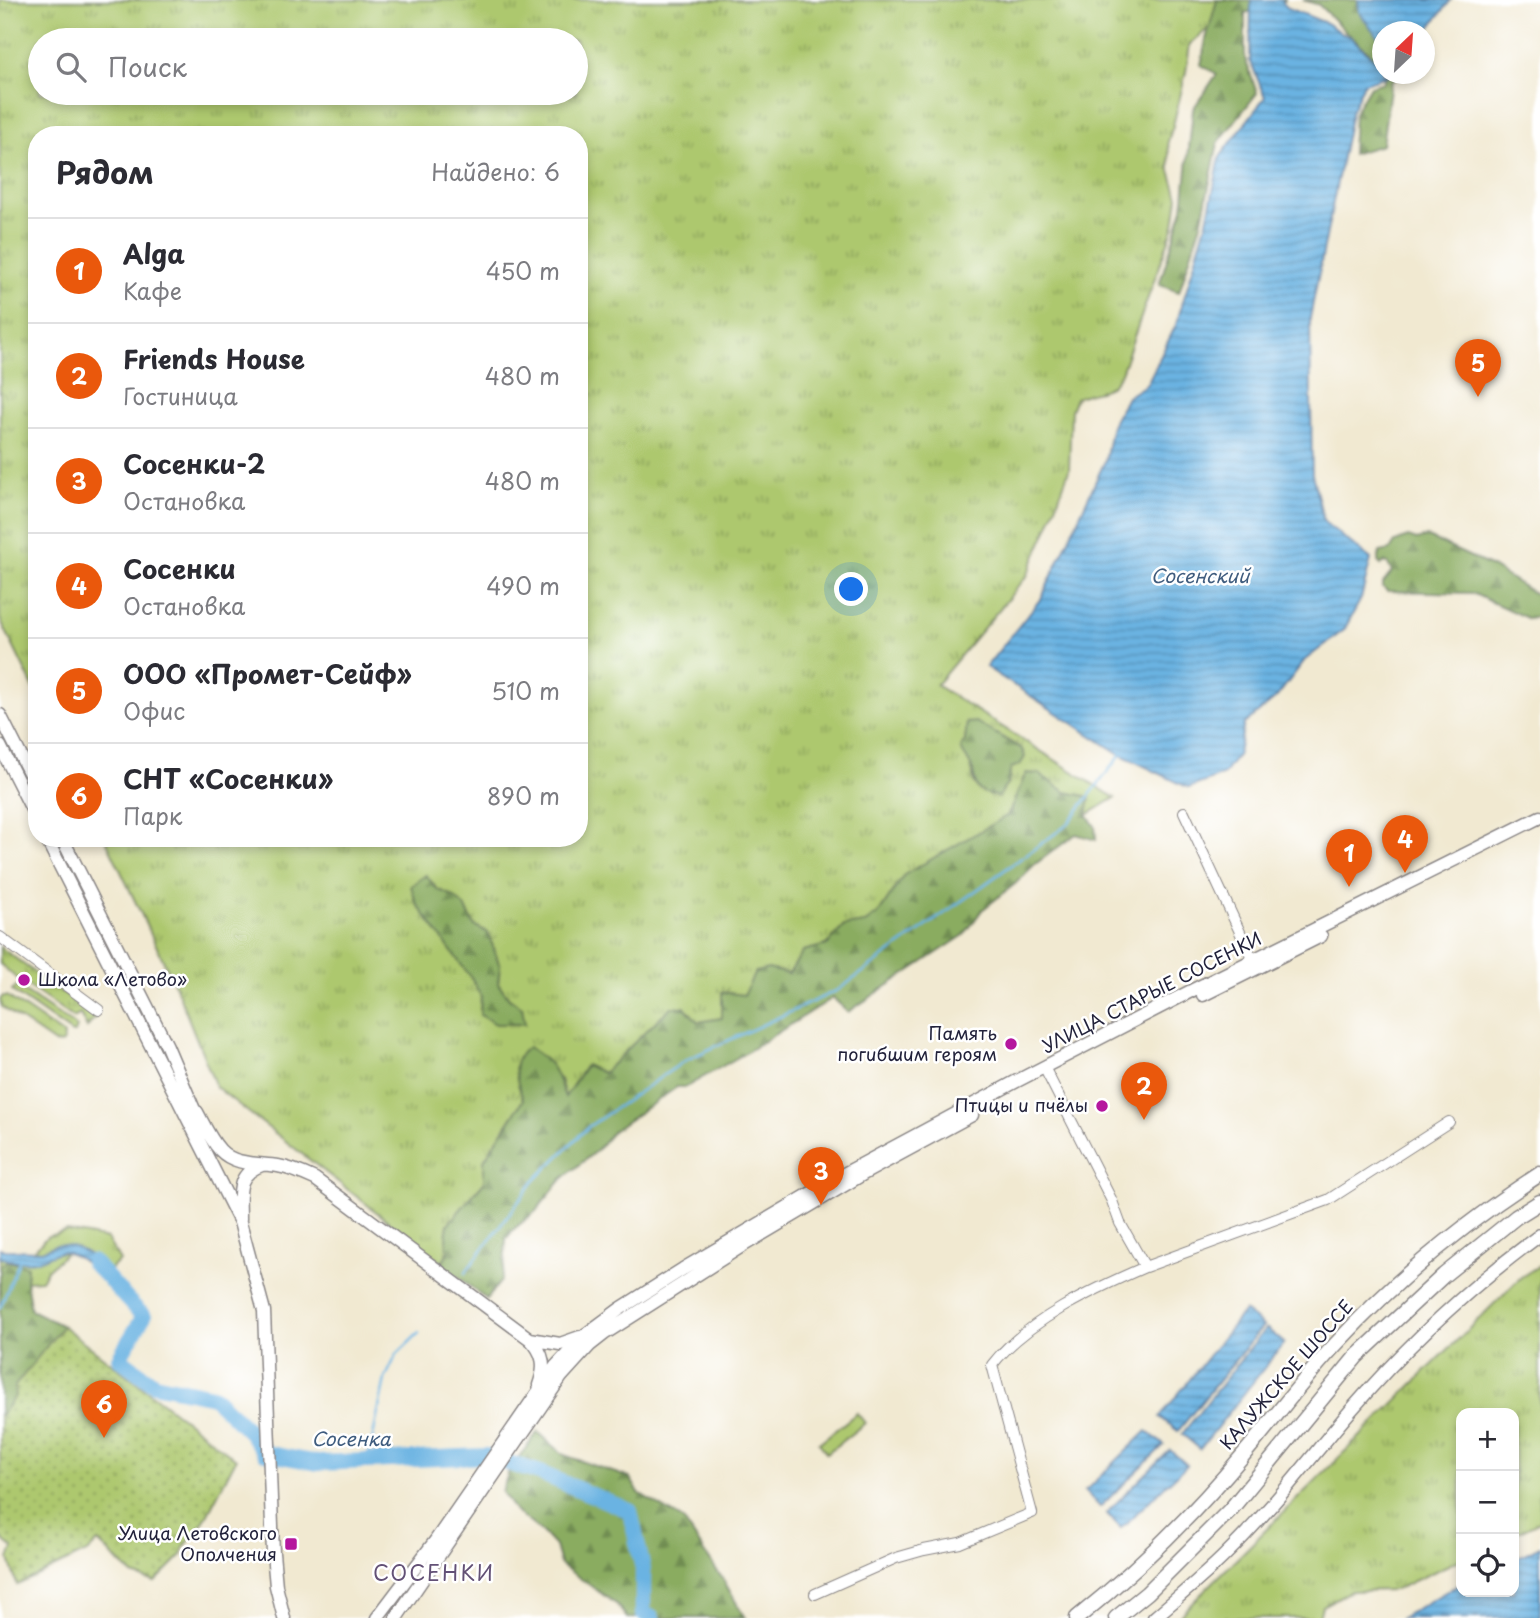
<!DOCTYPE html>
<html lang="ru">
<meta charset="utf-8">
<style>
:root{--surface:#fff;--page:#f7f7f7;--text:#2b2b33;--muted:#7c7c81;--line:#e1e1e2;--accent:#ea580c}
body{margin:0;font-family:"Playpen Sans",sans-serif;background:var(--page);color:var(--text)}
.controls{position:absolute;right:21px;bottom:21px;display:grid;overflow:hidden;border-radius:14px;box-shadow:0 4px 10px #0003}
.controls button{width:63px;height:63px;display:grid;place-items:center;padding:0;border:0;border-bottom:2px solid var(--line);background:var(--surface);color:var(--text);font:35px sans-serif}
.compass{position:absolute;left:1372px;top:21px;width:63px;height:63px;border-radius:50%;background:var(--surface);box-shadow:0 4px 10px #0003;rotate:25deg}
.you{position:absolute;left:852px;top:590px;width:24px;height:24px;margin:-18px;border:5px solid #fff;border-radius:50%;background:#1a73e8;box-shadow:0 0 0 10px #1a73e833}
.badge{display:grid;place-items:center;width:46px;height:46px;border-radius:50%;background:var(--accent);color:#fff;font-size:23px;font-weight:700}
.pin{position:absolute;translate:-50% -58px;filter:drop-shadow(0 2px 4px #0008)}
.pin::after{content:'';position:absolute;top:37px;width:24px;height:21px;background:inherit;clip-path:polygon(0 0,100% 0,50% 100%)}
.list{margin:0;padding:0;list-style:none}
h2{display:flex;justify-content:space-between;align-items:center;height:91px;margin:0;padding:0 28px;font-size:30px}
h2 small{font-size:23px;font-weight:400;color:var(--muted)}
.list li{display:grid;grid-template-columns:46px 1fr auto;gap:21px;align-items:center;box-sizing:border-box;height:105px;padding:0 28px;border-top:2px solid var(--line)}
.list b{display:block;font-size:26px;white-space:nowrap}
.list p{margin:0;font-size:23px;white-space:nowrap;color:var(--muted)}
.list em{font-size:23px;font-style:normal;color:var(--muted)}
.icon{flex:none;width:38px;height:38px;fill:none;stroke:currentColor;stroke-width:2;stroke-linecap:round;stroke-linejoin:round}
.map{position:relative;flex:none;width:1540px;height:1618px;overflow:hidden}
.search{position:absolute;background:var(--surface);box-shadow:0 4px 10px #0003;left:28px;top:28px;width:560px;height:77px;display:flex;align-items:center;gap:18px;box-sizing:border-box;padding:0 24px;border-radius:38px;color:var(--muted);font-size:26px}
.panel{position:absolute;background:var(--surface);box-shadow:0 4px 10px #0003;left:28px;top:126px;width:560px;height:721px;border-radius:28px}
.map>svg:first-child{display:block}
.grass{fill:url(#grass-tufts);stroke:#687554;stroke-width:2;fill-rule:evenodd}
.forest{fill:url(#forest-firs);stroke:#56674e;stroke-width:2}
.garden{fill:url(#garden-dots);stroke:#687554;stroke-width:2}
.water{fill:url(#water-rules);stroke:#466a8e;stroke-width:2}
.lines{fill:none;stroke-linecap:round;stroke-linejoin:round}
.stream{stroke:#6ab3e2;stroke-width:2.5}
.river{stroke:#6ab3e2;stroke-width:16}
.minor-casing{stroke:#8a8686;stroke-width:12}
.major-casing{stroke:#8a8686;stroke-width:15}
.highway-casing{stroke:#8a8686;stroke-width:17}
.minor{stroke:#fff;stroke-width:10}
.major{stroke:#fff;stroke-width:12}
.highway{stroke:#fff;stroke-width:14}
.poi-dot{fill:#b5179e;stroke:#fff;stroke-width:2.5}
.labels{text-anchor:middle;stroke-width:5;stroke-linejoin:round;paint-order:stroke}
.poi-label{font-size:18px;fill:#22223b;stroke:#fff;text-anchor:end}
.street-label{font-size:18px;fill:#22223b;stroke:#fff}
.water-label{font-size:19px;font-style:italic;fill:#3f5c7e;stroke:#fff}
.quarter-label{font-size:21px;letter-spacing:2px;fill:#635176;stroke:#fff}
</style>
<div class="map">
<svg width="1540" height="1618" viewBox="0 0 1540 1618">
<defs>
<pattern id="grass-tufts" width="24" height="20" patternUnits="userSpaceOnUse" patternTransform="scale(1.75)"><rect width="24" height="20" fill="#adc86e"/><path d="M3 7l-1-3M5 7V3M7 7l1-3M15 17l-1-3M17 17v-4M19 17l1-3" fill="none" stroke="#8ca25c"/></pattern>
<pattern id="forest-firs" width="22" height="20" patternUnits="userSpaceOnUse" patternTransform="scale(1.75)"><rect width="22" height="20" fill="#8aac61"/><path d="M5 1l3.5 6h-7zM16 11l3.5 6h-7z" fill="#708c51"/></pattern>
<pattern id="garden-dots" width="8" height="8" patternUnits="userSpaceOnUse" patternTransform="scale(1.75)"><rect width="8" height="8" fill="#adc86e"/><path d="M2 2h.1M6 6h.1" fill="none" stroke="#8ca25c" stroke-width="1.8" stroke-linecap="round"/></pattern>
<pattern id="water-rules" width="6" height="5" patternUnits="userSpaceOnUse" patternTransform="scale(1.75)"><rect width="6" height="5" fill="#6ab3e2"/><path d="M0 2.5h6" fill="none" stroke="#5791b8"/></pattern>
</defs>
<rect width="100%" height="100%" fill="#fff"/>
<filter id="ink" filterUnits="userSpaceOnUse"><feTurbulence type="fractalNoise" baseFrequency=".0143" numOctaves="2"/><feDisplacementMap in="SourceGraphic" scale="14" xChannelSelector="R" yChannelSelector="G"/><feConvolveMatrix kernelMatrix="1 2 1 2 8 2 1 2 1" color-interpolation-filters="sRGB"/></filter>
<filter id="wash" filterUnits="userSpaceOnUse"><feTurbulence type="fractalNoise" baseFrequency=".00686" numOctaves="4" result="noise"/><feDisplacementMap in="SourceGraphic" scale="28" xChannelSelector="R" yChannelSelector="G"/><feGaussianBlur stdDeviation="1.57" result="paint"/><feColorMatrix in="noise" values="0 0 0 0 0 0 0 0 0 0 0 0 0 0 0 0 0 1.4 0 .05"/><feComposite in="paint" operator="in"/></filter>
<g filter="url(#wash)">
<rect width="100%" height="100%" fill="#f1e9d1"/>
<!-- grass -->
<path class="grass" d="M0 0H1242L1190 44 1186 72 1173 126 1168 141 1170 170 1178 197 1174 225 1121 373C1108 396 1097 388 1076 398L1071 410 1069 470 1050 523 1027 576 936 685 1115 798 1087 815 1089 797 1066 792 1039 774 1015 799 1008 815 990 827 905 875 879 913 865 924 844 926 827 945 803 951 789 974 768 969 722 1018 698 1022 685 1007H671L603 1074 565 1097 560 1079 515 1066 523 1100 484 1160V1182L466 1203 446 1237 448 1251 442 1263 216 1087 175 985 105 838H579V135H37V695L0 619ZM40 40H576V93H40ZM967 723 1011 768 1008 783 980 791 974 783 971 765 961 748 965 741ZM426 876 437 889 466 908 474 925 488 933 500 966 498 983 509 998 522 1007 480 1015 481 996Z
M0 947 95 1017 87 1028 80 1014 74 1018 15 977 0 964Z
M16 986 77 1027 75 1033H72L12 991Z
M3 996H7L64 1035 63 1043 56 1044 2 1007 0 1000Z
M67 1231 107 1239 120 1261 107 1272 102 1264 55 1245 42 1251 34 1250 48 1236Z
M61 1252 66 1253 48 1269 41 1280 26 1281 27 1267 0 1266V1257C22 1267 40 1257 61 1252Z
M1540 1265V1521L1514 1534V1413H1461V1559L1395 1590 1350 1591 1322 1606 1319 1618H1177L1521 1277Z
M857 1413 865 1423 827 1453 819 1443Z"/>
<!-- forest -->
<path class="forest" d="M1217 0H1286L1245 13V58L1257 93 1218 143 1202 220 1179 292 1159 285 1183 208 1193 109 1217 74 1201 65 1206 39Z
M1303 0H1368L1382 34V64L1342 28 1319 5Z
M1384 74H1402L1391 82 1382 145 1352 154 1354 113 1370 86 1384 82Z
M1408 537 1417 540 1426 537 1430 538 1490 566 1540 597V616L1529 619 1472 593 1387 591 1383 587V583L1392 572 1388 564 1384 562 1381 565 1378 562 1380 552 1390 550 1395 542Z
M976 722 1022 749 1025 757 1020 765 1011 768 1008 783 998 797C967 791 980 783 970 764 968 759 963 754 961 748L965 741 967 723Z
M1026 773 1039 774 1066 792 1090 797 1087 815 1095 826 1096 840 1076 834 1034 865 1015 884 982 910 964 935 848 1012 833 998 742 1055 686 1087H677L613 1131 597 1150 562 1179 536 1211 514 1229 506 1239 504 1268 501 1281 486 1299 442 1264 448 1251 446 1237 448 1224 484 1182V1160L523 1100C517 1078 507 1063 528 1047 555 1064 554 1068 565 1097L586 1065 603 1073 671 1007H685L698 1022 722 1018V992L744 995 755 972 768 969 789 974 803 951 827 945 844 926 865 923 879 913 904 875 1008 815Z
M426 875 437 889 453 896 466 908 474 925 488 933 500 966 498 983 509 998 522 1007 525 1024H496L480 1015 481 996 471 978 416 903 411 886Z
M7 1261 27 1266 26 1281 31 1310 63 1326 15 1386V1396L0 1417V1266Z
M538 1432 564 1455 630 1478 639 1493 683 1520 724 1581 745 1618H627L616 1604 560 1564 555 1546 543 1533 514 1510 502 1492 509 1470Z"/>
<!-- garden -->
<path class="garden" d="M63 1326 236 1459 204 1521 183 1549V1554L155 1582 133 1575 98 1542 89 1551 17 1585 9 1559 13 1548 0 1537V1417L15 1396V1386Z"/>
<!-- water -->
<path class="water" d="M1251 0H1281L1286 7 1326 23 1343 34 1351 37 1382 67V74L1390 75 1364 83 1351 112 1310 318 1312 474 1324 522 1371 559 1361 599 1344 630 1305 660 1276 698 1244 724 1238 754 1223 775 1189 788 1121 755 986 667 1042 597 1105 461 1112 425 1127 397 1147 384 1176 325 1207 221 1220 157 1265 97 1250 60Z
M1358 0H1451L1425 34 1424 32H1382V42L1359 12Z
M55 1245C75 1243 96 1256 107 1272L103 1282C93 1269 81 1256 64 1252 57 1251 50 1256 43 1259 32 1263 11 1262 0 1257V1248L4 1250 42 1251Z
M1244 1311 1263 1326 1178 1431 1160 1417Z
M1266 1328 1284 1343 1200 1449 1182 1434Z
M1147 1431 1164 1445 1100 1507 1085 1491Z
M1170 1450 1187 1465 1121 1528 1106 1513Z
M1540 1546V1618H1401L1461 1583V1592H1514V1559Z"/>
<g class="lines">
<!-- stream -->
<path class="stream" d="M465 1273 534 1181 588 1127 686 1060 838 990 1067 825 1122 753
M0 1308 20 1259
M368 1460 385 1379 397 1354 419 1333"/>
<!-- river -->
<path class="river" d="M92 1262C111 1279 125 1300 144 1316L119 1358 154 1384 213 1396 250 1432 265 1453 318 1463 486 1456 540 1473 630 1511 643 1569V1613L652 1618"/>
</g>
</g>
<g filter="url(#ink)">
<g class="lines">
<!-- minor casing -->
<g class="minor-casing">
<path id="minor" d="M1184 812 1253 960
M0 937 99 1010
M1044 1067 1112 1201 1120 1223 1145 1267
M815 1594 896 1558 924 1550 960 1543 1032 1513 992 1365C1027 1320 1094 1289 1145 1267L1328 1200 1449 1122"/>
</g>
<!-- major casing -->
<g class="major-casing">
<path id="major" d="M0 715 37 788
M0 746 37 819
M46 838 240 1222 264 1311 273 1553 276 1586 284 1618
M62 838 167 1046 198 1119
M1203 995 1321 936
M197 1112C204 1125 210 1139 220 1150 235 1166 258 1163 278 1166 291 1168 302 1173 315 1179L530 1339C544 1353 546 1366 539 1385
M240 1219C240 1194 235 1174 262 1165
M530 1339 560 1344 580 1337
M377 1618 436 1540 556 1366 585 1335 620 1309 683 1269 842 1175 1015 1082 1193 990 1540 817
M396 1618 561 1377 590 1345 604 1334 742 1246 863 1174 972 1115
M1154 1618C1178 1597 1203 1577 1226 1554 1272 1509 1310 1458 1352 1409 1408 1344 1471 1286 1540 1235"/>
</g>
<!-- highway casing -->
<g class="highway-casing">
<path id="highway" d="M1077 1618C1138 1569 1194 1514 1244 1454 1275 1418 1303 1379 1336 1344 1396 1279 1466 1222 1540 1174
M1116 1618 1147 1593 1231 1509 1356 1357 1444 1275 1516 1217 1540 1202"/>
</g>
<!-- minor -->
<use href="#minor" class="minor"/>
<!-- major -->
<use href="#major" class="major"/>
<!-- highway -->
<use href="#highway" class="highway"/>
</g>
</g>
<!-- markers -->
<g class="poi-dot">
<circle cx="24" cy="980" r="7"/>
<circle cx="1011" cy="1044" r="7"/>
<circle cx="1102" cy="1106" r="7"/>
<rect x="284" y="1537" width="14" height="14" rx="3.5"/>
</g>
<g class="labels">
<!-- poi labels -->
<g class="poi-label">
<text x="38" y="986" text-anchor="start">Школа «Летово»</text>
<text x="997" y="1040">Память<tspan x="997" dy="21">погибшим героям</tspan></text>
<text x="1088" y="1112">Птицы и пчёлы</text>
<text x="277" y="1540">Улица Летовского<tspan x="277" dy="21">Ополчения</tspan></text>
</g>
<!-- street labels -->
<g class="street-label">
<text transform="translate(1152 993) rotate(-27)" y="6">УЛИЦА СТАРЫЕ СОСЕНКИ</text>
<text transform="translate(1287 1375) rotate(-49)" y="6">КАЛУЖСКОЕ ШОССЕ</text>
</g>
<!-- water labels -->
<g class="water-label">
<text x="1200" y="583">Сосенский</text>
<text x="351" y="1446">Сосенка</text>
</g>
<!-- quarter labels -->
<g class="quarter-label">
<text x="434" y="1581">СОСЕНКИ</text>
</g>
</g>
</svg>
<div class="controls">
<button>+</button>
<button>−</button>
<button><svg class="icon" aria-label="locate" viewBox="0 0 24 24"><circle cx="12" cy="12" r="6"/><path d="M12 2v4M12 18v4M2 12h4M18 12h4"/></svg></button>
</div>
<svg class="compass" viewBox="-18 -18 36 36"><path d="M0-13l5 13h-10z" fill="#e53935"/><path d="M0 13l5-13h-10z" fill="#7c7c81"/></svg>
<div class="you"></div>
<div class="pin badge" style="left:1349px;top:887px">1</div>
<div class="pin badge" style="left:1144px;top:1120px">2</div>
<div class="pin badge" style="left:821px;top:1205px">3</div>
<div class="pin badge" style="left:1405px;top:873px">4</div>
<div class="pin badge" style="left:1478px;top:397px">5</div>
<div class="pin badge" style="left:104px;top:1438px">6</div>
<div class="search"><svg class="icon" aria-label="search" viewBox="0 0 24 24"><circle cx="10" cy="10" r="6"/><path d="M15 15l6 6"/></svg>Поиск</div>
<section class="panel">
<h2>Рядом<small>Найдено: 6</small></h2>
<ul class="list">
<li><span class="badge">1</span><div><b>Alga</b><p>Кафе</p></div><em>450 m</em></li>
<li><span class="badge">2</span><div><b>Friends House</b><p>Гостиница</p></div><em>480 m</em></li>
<li><span class="badge">3</span><div><b>Сосенки-2</b><p>Остановка</p></div><em>480 m</em></li>
<li><span class="badge">4</span><div><b>Сосенки</b><p>Остановка</p></div><em>490 m</em></li>
<li><span class="badge">5</span><div><b>ООО «Промет-Сейф»</b><p>Офис</p></div><em>510 m</em></li>
<li><span class="badge">6</span><div><b>СНТ «Сосенки»</b><p>Парк</p></div><em>890 m</em></li>
</ul>
</section>
</div>
